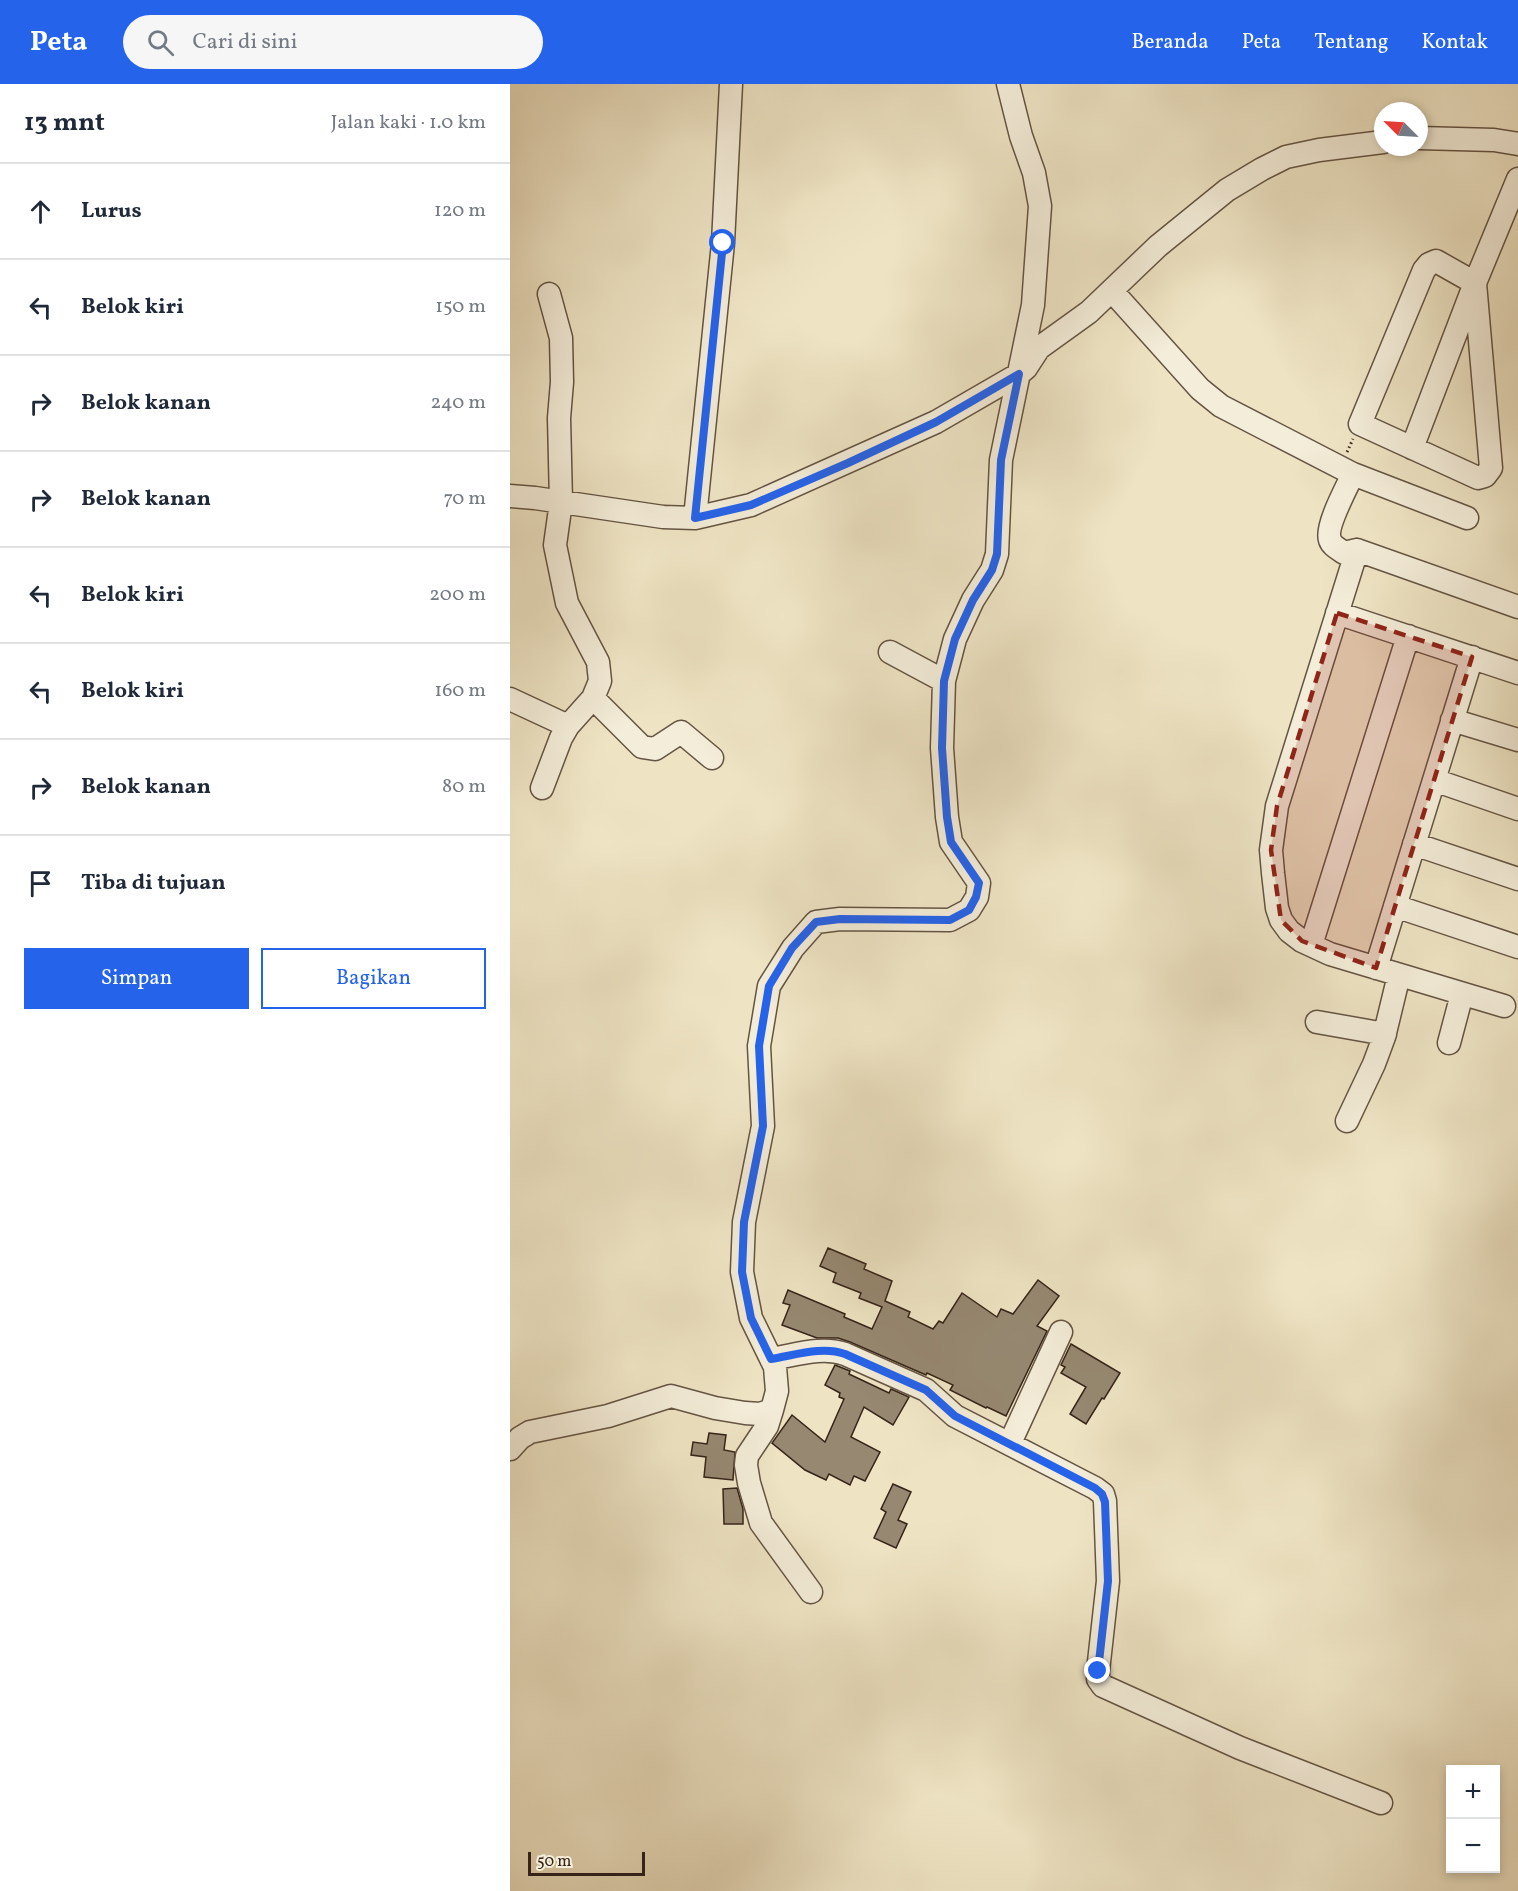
<!DOCTYPE html>
<html lang="id">
<meta charset="utf-8">
<style>
:root{--surface:#fff;--page:#f6f6f7;--text:#1f2937;--muted:#747a83;--line:#e0e1e3;--accent:#2563eb}
body{margin:0;font-family:Vollkorn,serif;background:var(--page);color:var(--text)}
.controls{position:absolute;right:18px;bottom:18px;display:grid;overflow:hidden;border-radius:0px;box-shadow:0 3px 9px #0003}
.controls button{width:54px;height:54px;display:grid;place-items:center;padding:0;border:0;border-bottom:2px solid var(--line);background:var(--surface);color:var(--text);font:30px sans-serif}
.compass{position:absolute;left:864px;top:18px;width:54px;height:54px;border-radius:50%;background:var(--surface);box-shadow:0 3px 9px #0003;rotate:294deg}
.scale{position:absolute;left:18px;bottom:15px;width:117px;box-sizing:border-box;padding-left:6px;border:3px solid #362418;border-top:0;font-size:16px;line-height:21px;white-space:nowrap;color:#362418;-webkit-text-stroke:4px #f4edd9;paint-order:stroke}
.stop{position:absolute;width:18px;height:18px;margin:-14px;border:4px solid #2563eb;border-radius:50%;background:#fff}
.stop.end{background:#2563eb;border-color:#fff;box-shadow:0 2px 6px #0008}
.list{margin:0;padding:0;list-style:none}
h2{display:flex;justify-content:space-between;align-items:center;height:78px;margin:0;padding:0 24px;font-size:26px}
h2 small{font-size:20px;font-weight:400;color:var(--muted)}
.list li{display:grid;grid-template-columns:39px 1fr auto;gap:18px;align-items:center;box-sizing:border-box;height:96px;padding:0 24px;border-top:2px solid var(--line)}
.list b{display:block;font-size:22px;white-space:nowrap}
.list em{font-size:20px;font-style:normal;color:var(--muted)}
.actions{display:flex;gap:12px;padding:18px 24px}
.actions a{flex:1;padding:14px 0;border:2px solid var(--accent);border-radius:0px;text-align:center;font-size:21px;color:var(--accent)}
.actions .main{background:var(--accent);color:#fff}
.icon{flex:none;width:33px;height:33px;fill:none;stroke:currentColor;stroke-width:2;stroke-linecap:round;stroke-linejoin:round}
.map{position:relative;flex:none;width:1008px;height:1807px;overflow:hidden}
header{display:flex;align-items:center;gap:36px;box-sizing:border-box;height:84px;padding:0 30px;background:var(--accent);color:#fff}
header strong{font-size:28px}
nav{display:flex;gap:33px;margin-inline-start:auto;font-size:21px}
.search{width:420px;height:54px;background:var(--page);display:flex;align-items:center;gap:15px;box-sizing:border-box;padding:0 21px;border-radius:33px;color:var(--muted);font-size:22px}
main{display:flex}
aside{flex:1;background:var(--surface)}
.map>svg:first-child{display:block}
.building{fill:#968871;stroke:#362418;stroke-width:1.5}
.lines{fill:none;stroke-linecap:round;stroke-linejoin:round}
.minor-casing{stroke:#645443;stroke-width:25}
.path{stroke:#362418;stroke-width:3;stroke-dasharray:1.5 3;stroke-linecap:butt}
.minor{stroke:#f4edd9;stroke-width:22}
.route{stroke:#2563eb;stroke-width:8}
.marked{fill:#8f2418;fill-opacity:0.2;stroke:#8f2418;stroke-width:4.5;stroke-dasharray:12 8;stroke-linejoin:round}
</style>
<header>
<strong>Peta</strong>
<div class="search"><svg class="icon" aria-label="search" viewBox="0 0 24 24"><circle cx="10" cy="10" r="6"/><path d="M15 15l6 6"/></svg>Cari di sini</div>
<nav><a>Beranda</a><a>Peta</a><a>Tentang</a><a>Kontak</a></nav>
</header>
<main>
<aside>
<h2>13 mnt<small>Jalan kaki · 1.0 km</small></h2>
<ul class="list">
<li><svg class="icon" aria-label="ahead" viewBox="0 0 24 24"><path d="M12 20V5M6 11l6-6 6 6"/></svg><div><b>Lurus</b></div><em>120 m</em></li>
<li><svg class="icon" aria-label="left" viewBox="0 0 24 24"><path d="M17 20v-9H6M10 6l-5 5 5 5"/></svg><div><b>Belok kiri</b></div><em>150 m</em></li>
<li><svg class="icon" aria-label="right" viewBox="0 0 24 24"><path d="M7 20v-9h11M14 6l5 5-5 5"/></svg><div><b>Belok kanan</b></div><em>240 m</em></li>
<li><svg class="icon" aria-label="right" viewBox="0 0 24 24"><path d="M7 20v-9h11M14 6l5 5-5 5"/></svg><div><b>Belok kanan</b></div><em>70 m</em></li>
<li><svg class="icon" aria-label="left" viewBox="0 0 24 24"><path d="M17 20v-9H6M10 6l-5 5 5 5"/></svg><div><b>Belok kiri</b></div><em>200 m</em></li>
<li><svg class="icon" aria-label="left" viewBox="0 0 24 24"><path d="M17 20v-9H6M10 6l-5 5 5 5"/></svg><div><b>Belok kiri</b></div><em>160 m</em></li>
<li><svg class="icon" aria-label="right" viewBox="0 0 24 24"><path d="M7 20v-9h11M14 6l5 5-5 5"/></svg><div><b>Belok kanan</b></div><em>80 m</em></li>
<li><svg class="icon" aria-label="arrive" viewBox="0 0 24 24"><path d="M6 21V4h12l-3 4 3 4H6"/></svg><div><b>Tiba di tujuan</b></div></li>
</ul>
<div class="actions"><a class="main">Simpan</a><a>Bagikan</a></div>
</aside>
<div class="map">
<svg width="1008" height="1807" viewBox="0 0 1008 1807">
<rect width="100%" height="100%" fill="#eee4c4"/>
<filter id="stains"><feTurbulence type="fractalNoise" baseFrequency=".00333" numOctaves="4"/><feColorMatrix values="0 0 0 0 .2 0 0 0 0 .09 0 0 0 0 .02 0 0 0 .5 -.17"/></filter>
<radialGradient id="worn" r=".72"><stop offset=".6" stop-color="#630" stop-opacity="0"/><stop offset="1" stop-color="#630" stop-opacity=".3"/></radialGradient>
<!-- building -->
<path class="building" d="M318 1164 356 1180 354 1185 382 1197 375 1217 400 1228 398 1233 423 1245 429 1237 433 1239 452 1209 487 1233 491 1225 503 1230 528 1196 549 1212 527 1242 537 1247 496 1332 477 1323 476 1324 440 1306 443 1301 417 1289 416 1291 340 1258 328 1254H307L272 1241 280 1221 273 1219 278 1206 335 1230 334 1233 362 1245 372 1223 349 1214 351 1209 323 1198 326 1189 310 1182Z
M561 1260 610 1289 594 1315 592 1314 576 1340 560 1330 576 1303 551 1289 555 1283 551 1281Z
M325 1281 340 1287 339 1290 379 1309 381 1305 399 1313 383 1341 354 1323 341 1353 370 1368 355 1397 344 1392 340 1401 319 1390 316 1396 295 1386 262 1359 282 1331 315 1358 334 1315 329 1313 330 1309 315 1301Z
M199 1349 216 1351 214 1366 225 1368 223 1396 194 1393 196 1373 181 1371 183 1358 197 1360Z
M383 1400 401 1408 388 1436 397 1440 386 1464 364 1454 376 1428 371 1425Z
M227 1404 233 1425V1440H214L213 1405Z"/>
<g class="lines">
<!-- minor casing -->
<g class="minor-casing">
<path id="minor" d="M909 54 984 56 1008 60
M926 177 965 199 981 384 975 392 968 394 850 340 914 186 919 180Z
M602 207 690 305 711 322 843 390 957 434
M902 364 965 199 1008 95
M843 390C837 403 815 443 820 456 822 462 829 465 834 469L847 466 1008 523
M0 412 25 414 153 433 185 434 241 421 426 338 509 290 516 284 529 264 579 228 648 162 717 106 752 85 776 73 809 66 873 58
M185 434 213 159 221 0
M847 466 767 722 761 766 763 789 767 824 771 836 779 847 792 857 820 870 994 922
M827 529 1008 589
M380 568 434 597
M83 614 132 663 145 665 171 648 202 674
M0 615 58 642
M942 636 1008 656
M924 696 1008 725
M32 704 51 654 58 642 83 614 90 597 88 578 57 519 45 461 51 418 49 334 52 298 51 254 39 210
M904 760 1008 795
M885 822 1008 863
M801 861 898 552
M866 884 962 573
M807 938 875 950
M939 959 952 910
M837 1037 864 980 874 953 889 891
M261 1275C286 1271 312 1262 335 1270L416 1306 445 1332 585 1404 593 1410 595 1417 598 1497 588 1587V1595L593 1602 730 1664 871 1719
M262 1326 257 1342 237 1372 236 1381 239 1399 251 1439 301 1508
M500 1359 551 1248
M0 1365 10 1354 20 1348 98 1332 161 1312 205 1324 235 1329 250 1330 262 1326 267 1307 265 1283 241 1234 232 1188 234 1138 253 1042 249 962 259 902 283 864 306 838 330 835 440 836 459 826 467 813 469 799 441 758 437 733 432 664 434 597 445 555 463 516 482 486 487 470 491 376 523 221 530 122 524 89 511 52 498 0"/>
</g>
<!-- path -->
<path class="path" d="M837 368 843 355"/>
<!-- minor -->
<use href="#minor" class="minor"/>
</g>
<g class="lines">
<!-- route -->
<path class="route" d="M213 159 185 434 241 421 338 379 426 338 509 290 491 376 487 470 482 486 463 516 445 555 434 597 432 664 437 733 441 758 469 799 466 813 459 826 440 836 330 835 306 838 282 864 259 902 249 962 253 1042 234 1138 232 1188 241 1234 261 1275C286 1271 312 1262 335 1270L416 1306 445 1332 585 1404 592 1410 595 1418 598 1497 588 1587"/>
</g>
<!-- marked area -->
<path class="marked" d="M827 529 962 573 866 884 792 857 771 836 761 766 767 722Z"/>
<rect width="100%" height="100%" filter="url(#stains)"/>
<rect width="100%" height="100%" fill="url(#worn)"/>
</svg>
<div class="controls">
<button>+</button>
<button>−</button>
</div>
<svg class="compass" viewBox="-18 -18 36 36"><path d="M0-13l5 13h-10z" fill="#e53935"/><path d="M0 13l5-13h-10z" fill="#747a83"/></svg>
<div class="scale">50 m</div>
<div class="stop" style="left:213px;top:159px"></div>
<div class="stop end" style="left:588px;top:1587px"></div>
</div>
</main>
